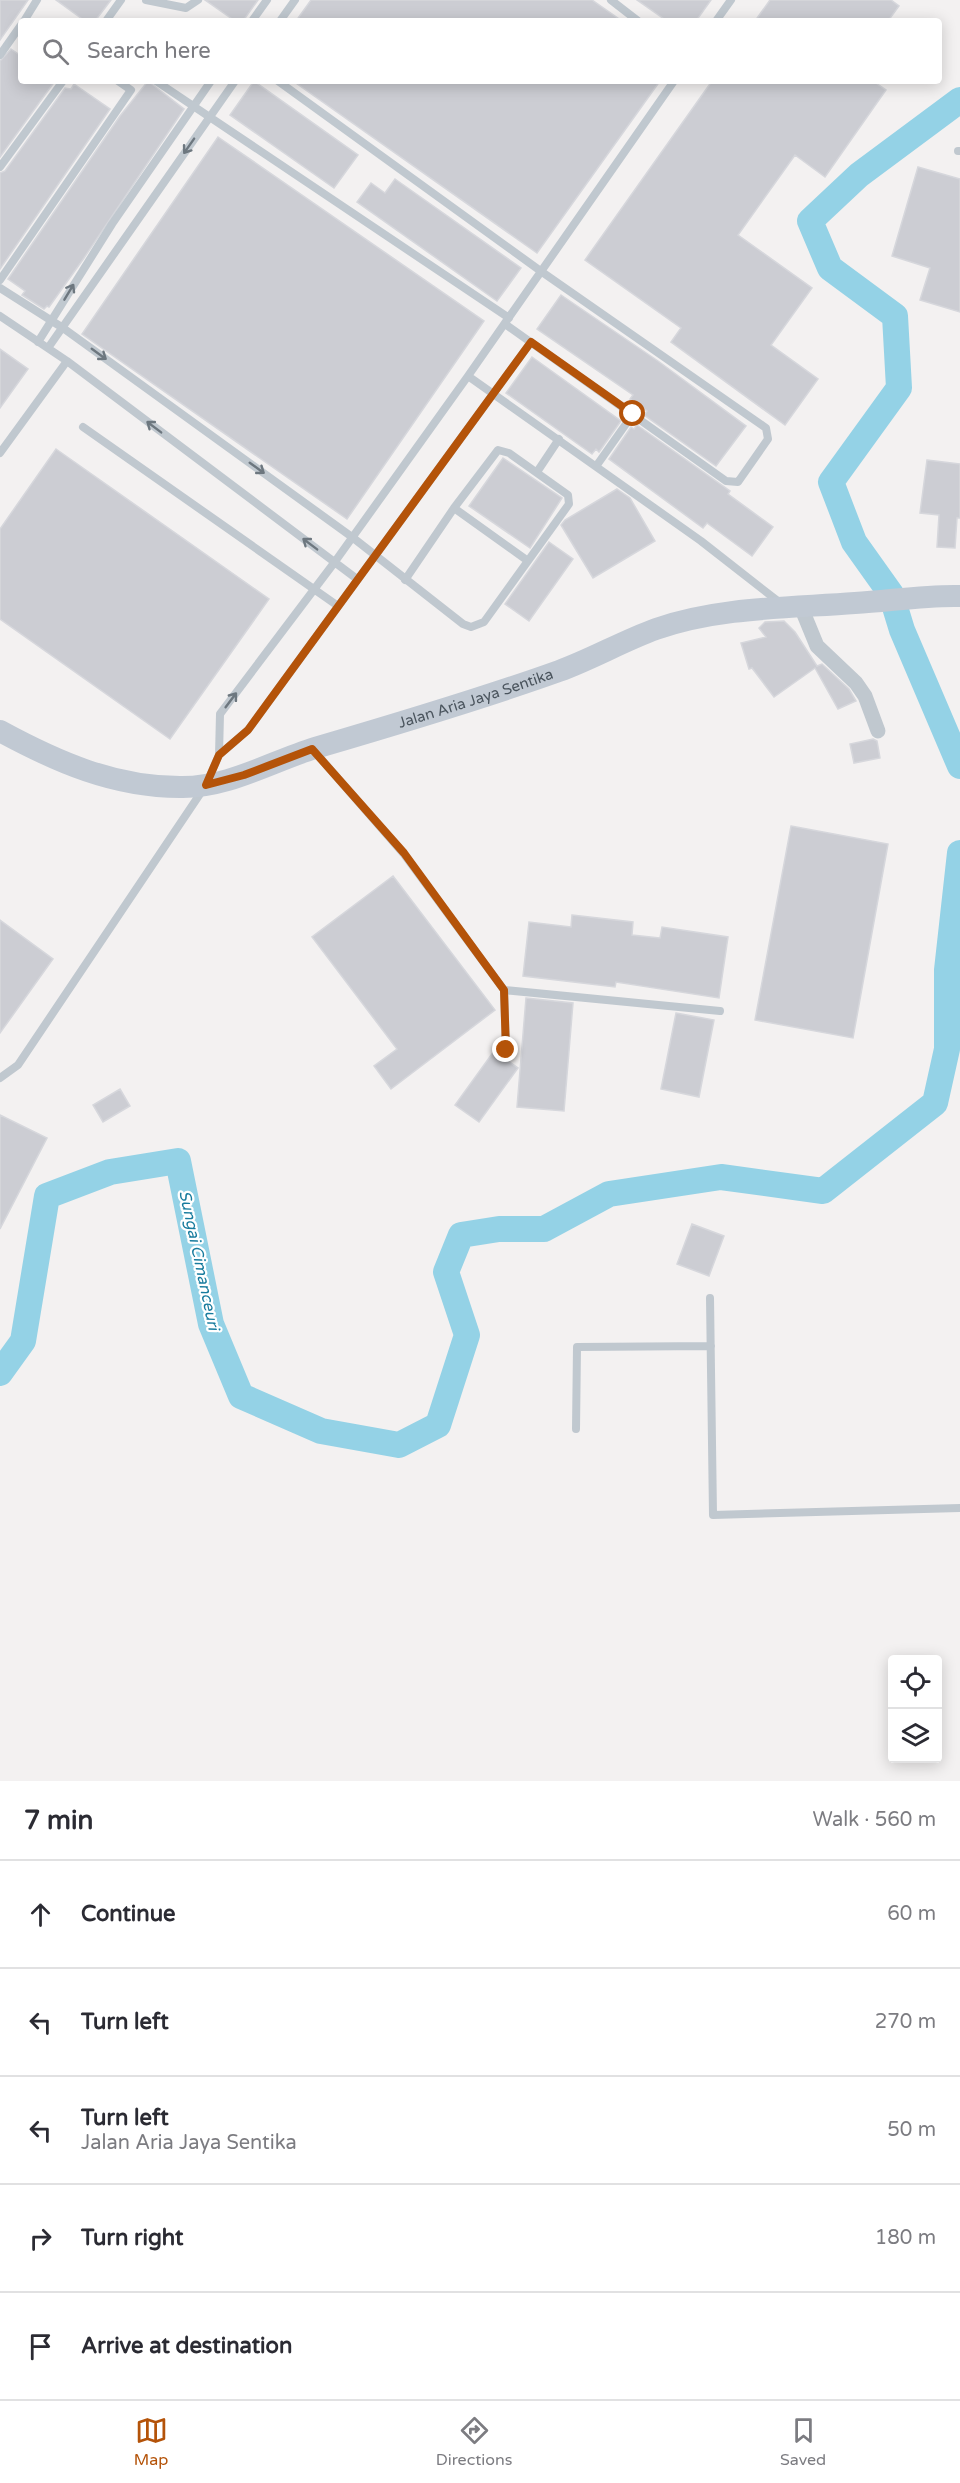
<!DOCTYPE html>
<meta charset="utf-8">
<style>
:root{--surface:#fff;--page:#f2f2f3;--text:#2b2b33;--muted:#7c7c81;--line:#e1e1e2;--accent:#b45309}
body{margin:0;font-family:"Varela Round",sans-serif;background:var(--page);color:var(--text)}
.controls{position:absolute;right:18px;bottom:18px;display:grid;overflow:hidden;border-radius:6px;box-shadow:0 3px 15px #0003}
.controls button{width:54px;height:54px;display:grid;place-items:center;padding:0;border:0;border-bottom:2px solid var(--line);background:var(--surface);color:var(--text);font:30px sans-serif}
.stop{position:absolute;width:18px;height:18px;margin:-14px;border:4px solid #b45309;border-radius:50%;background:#fff}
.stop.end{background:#b45309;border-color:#fff;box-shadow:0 2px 6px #0008}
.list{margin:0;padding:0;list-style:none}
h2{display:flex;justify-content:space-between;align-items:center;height:78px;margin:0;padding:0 24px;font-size:26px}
h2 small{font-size:20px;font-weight:400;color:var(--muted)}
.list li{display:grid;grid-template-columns:39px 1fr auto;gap:18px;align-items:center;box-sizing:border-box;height:108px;padding:0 24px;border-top:2px solid var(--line)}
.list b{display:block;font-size:22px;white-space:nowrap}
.list p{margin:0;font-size:20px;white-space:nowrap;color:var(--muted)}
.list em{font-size:20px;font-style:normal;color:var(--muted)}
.icon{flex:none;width:33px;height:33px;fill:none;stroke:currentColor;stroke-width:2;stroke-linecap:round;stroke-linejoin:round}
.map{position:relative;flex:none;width:960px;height:1781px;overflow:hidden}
.search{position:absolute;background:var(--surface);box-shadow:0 3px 15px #0003;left:18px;right:18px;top:18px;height:66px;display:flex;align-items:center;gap:15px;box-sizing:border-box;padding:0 21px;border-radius:6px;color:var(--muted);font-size:22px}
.sheet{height:618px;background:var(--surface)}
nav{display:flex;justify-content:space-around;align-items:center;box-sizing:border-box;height:84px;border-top:2px solid var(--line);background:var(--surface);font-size:16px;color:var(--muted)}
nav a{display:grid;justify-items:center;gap:3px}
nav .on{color:var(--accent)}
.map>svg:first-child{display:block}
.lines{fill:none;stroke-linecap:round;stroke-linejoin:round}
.river{stroke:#94d2e6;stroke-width:26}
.building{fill:#cccdd3;stroke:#d6d7dc;stroke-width:1.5}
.lane{stroke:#c0c8cf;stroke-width:8}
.street{stroke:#c0c8cf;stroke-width:15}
.secondary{stroke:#c1c9d3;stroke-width:22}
.oneway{stroke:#6d777f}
.route{stroke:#b45309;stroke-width:8}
.labels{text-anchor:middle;stroke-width:4.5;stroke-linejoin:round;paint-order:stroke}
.street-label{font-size:15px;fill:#4a545d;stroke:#fff}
.water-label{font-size:16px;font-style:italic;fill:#177b9d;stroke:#fff}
</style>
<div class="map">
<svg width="960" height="1781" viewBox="0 0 960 1781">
<rect width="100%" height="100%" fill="#f3f1f1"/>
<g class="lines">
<!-- river -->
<path class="river" d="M960 100 859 175 810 221 830 268 895 316 899 388 831 482 854 542 891 594 902 630 960 766
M0 1373 23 1341 47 1196 110 1172 178 1161 211 1324 241 1396 321 1431 399 1445 438 1425 467 1335 446 1272 461 1235 499 1229H544L609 1194 721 1177 823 1191 935 1103 947 1049V970L960 853"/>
</g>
<!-- building -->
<path class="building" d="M0 0H28L0 40Z
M56 0H111L95 21H85Z
M205 0H258L243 21H235Z
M311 0H592L622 21H296Z
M637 0H711L696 21H667Z
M770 0H891L899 6 888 21H755Z
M11 49 21 56V81H55L0 157V61Z
M148 81 184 109 84 258 49 307 47 306 44 309 22 295 25 291 8 279 120 116Z
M254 81 358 155 334 188 230 115Z
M293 81H660L537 253Z
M712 81H873L886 90 825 177 795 155 738 235 812 288 771 345 818 379 785 425 671 342 681 328 585 260Z
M74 84 110 109 0 269V173L5 171 65 88 71 89Z
M218 137 484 321 347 519 82 334Z
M918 167 960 179V312L920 300 930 268 892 256Z
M395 179 521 268 497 301 357 202 371 183 385 193Z
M561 295 658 361 746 426 716 466 644 415 647 411 630 399 633 395 537 329Z
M0 349 28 369 0 408Z
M532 357 621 421 599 452 596 449 592 454 506 393Z
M637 425 730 491 728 494 773 527 752 556 707 523 703 528 609 459 631 427 634 429Z
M56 449 269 599 170 739 0 619V529Z
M503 458 562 498 530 548 469 506Z
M927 460 960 464V518H957L955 548 937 547 939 515 920 513Z
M617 489 630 498 655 541 593 578 561 525 565 520Z
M549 542 573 559 529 621 505 604Z
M784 621 795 632 817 666 822 664 849 689 856 701 838 709 815 668 774 697 752 668 749 669 741 643 766 637 759 628 765 622Z
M873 739 877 741 880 758 854 763 850 744Z
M791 826 888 844 853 1038 755 1020Z
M393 876 495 1010 391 1089 374 1066 397 1049 312 937Z
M572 915 633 922 632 935 660 938 662 927 728 937 719 998 616 982 615 987 523 976 529 922 571 927Z
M0 920 53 959 0 1033Z
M526 998 573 1003 564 1111 517 1107Z
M676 1013 714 1020 699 1097 661 1089Z
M494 1051 518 1068 479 1122 455 1105Z
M120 1089 130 1106 103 1122 93 1105Z
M0 1115 47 1138 0 1229Z
M692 1224 724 1236 709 1276 677 1264Z"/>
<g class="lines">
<!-- lane -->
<path class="lane" d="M146 0 186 8 198 0
M611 0 638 21
M24 21 37 0
M106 21 121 0
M252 21 267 0
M280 21 295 0
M716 21 731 0
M0 55 21 25
M156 81 509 318
M278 81 542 272 766 428 768 439 738 482 726 481 505 324
M958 151H960
M0 167 63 81
M0 280 131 90 118 81
M0 288 63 328 352 537 463 624 471 627 484 622 569 504 568 495 509 453 498 450 454 508 405 580
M0 316 67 361 357 579
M38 342 112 224 211 81
M48 348 235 81
M468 376 674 81
M83 427 338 606
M0 453 67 361
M597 465 633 414
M537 472 559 439
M454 508 528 561
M315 752 403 853 504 990 506 1050
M219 755 248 730 531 342
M208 780 219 755 220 714 334 563 468 376 701 541 779 602
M504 990 720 1011
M0 1078 18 1065 202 791
M710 1298 713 1515 960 1508
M576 1429 577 1347 711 1346"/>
<!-- street -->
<path class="street" d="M801 607 817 646 856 683 865 696 878 731"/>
<!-- secondary -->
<path class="secondary" id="s1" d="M0 731C57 762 114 787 180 787 228 788 270 762 315 748 397 724 478 700 559 671 592 659 623 641 656 629 719 607 789 608 855 603 890 601 925 595 960 596"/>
</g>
<!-- one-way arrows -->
<defs><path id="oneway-shaft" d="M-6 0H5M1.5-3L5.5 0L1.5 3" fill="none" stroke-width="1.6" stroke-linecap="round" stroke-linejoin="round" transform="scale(1.5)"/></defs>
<g class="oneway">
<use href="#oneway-shaft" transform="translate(189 146) rotate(125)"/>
<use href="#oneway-shaft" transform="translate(69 292) rotate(-59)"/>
<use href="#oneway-shaft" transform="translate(99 354) rotate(36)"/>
<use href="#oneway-shaft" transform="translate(154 427) rotate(-143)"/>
<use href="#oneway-shaft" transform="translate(257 468) rotate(36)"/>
<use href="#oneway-shaft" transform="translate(310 544) rotate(-143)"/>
<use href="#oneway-shaft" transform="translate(231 700) rotate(-53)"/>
</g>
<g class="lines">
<!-- route -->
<path class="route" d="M506 1050 504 990 404 853 312 749 244 775 206 785 219 755 248 730 531 342 633 414"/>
</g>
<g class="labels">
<!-- street labels -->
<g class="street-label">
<text dy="5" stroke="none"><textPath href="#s1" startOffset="500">Jalan Aria Jaya Sentika</textPath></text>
</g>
<!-- water labels -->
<g class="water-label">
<text transform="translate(200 1260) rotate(78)" y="6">Sungai Cimanceuri</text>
</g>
</g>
</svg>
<div class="controls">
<button><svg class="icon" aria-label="locate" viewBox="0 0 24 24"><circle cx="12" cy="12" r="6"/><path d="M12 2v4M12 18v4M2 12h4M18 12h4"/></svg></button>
<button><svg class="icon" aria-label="layers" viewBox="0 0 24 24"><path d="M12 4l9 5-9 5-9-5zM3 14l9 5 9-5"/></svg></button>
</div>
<div class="stop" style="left:633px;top:414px"></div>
<div class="stop end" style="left:506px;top:1050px"></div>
<div class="search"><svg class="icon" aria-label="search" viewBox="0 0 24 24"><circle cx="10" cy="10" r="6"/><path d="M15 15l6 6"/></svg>Search here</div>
</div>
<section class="sheet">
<h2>7 min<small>Walk · 560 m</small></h2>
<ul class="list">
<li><svg class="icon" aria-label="ahead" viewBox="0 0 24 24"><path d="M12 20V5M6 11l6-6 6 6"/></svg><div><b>Continue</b></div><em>60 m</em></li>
<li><svg class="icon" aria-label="left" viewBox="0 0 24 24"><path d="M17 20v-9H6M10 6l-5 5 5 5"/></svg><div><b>Turn left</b></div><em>270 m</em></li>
<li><svg class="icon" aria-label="left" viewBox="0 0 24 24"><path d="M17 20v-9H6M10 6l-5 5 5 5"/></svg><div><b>Turn left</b><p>Jalan Aria Jaya Sentika</p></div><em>50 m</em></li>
<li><svg class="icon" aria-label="right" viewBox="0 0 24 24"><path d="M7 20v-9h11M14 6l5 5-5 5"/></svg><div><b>Turn right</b></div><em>180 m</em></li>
<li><svg class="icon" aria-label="arrive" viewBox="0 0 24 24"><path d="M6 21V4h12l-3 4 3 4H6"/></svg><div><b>Arrive at destination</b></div></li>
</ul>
</section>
<nav>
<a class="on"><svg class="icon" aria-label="map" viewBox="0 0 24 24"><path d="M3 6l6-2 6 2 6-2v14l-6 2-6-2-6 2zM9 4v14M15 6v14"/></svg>Map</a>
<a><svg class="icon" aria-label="directions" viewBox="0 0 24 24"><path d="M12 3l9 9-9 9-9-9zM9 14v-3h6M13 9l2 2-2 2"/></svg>Directions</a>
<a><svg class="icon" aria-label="saved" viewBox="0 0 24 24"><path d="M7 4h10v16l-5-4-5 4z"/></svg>Saved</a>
</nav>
